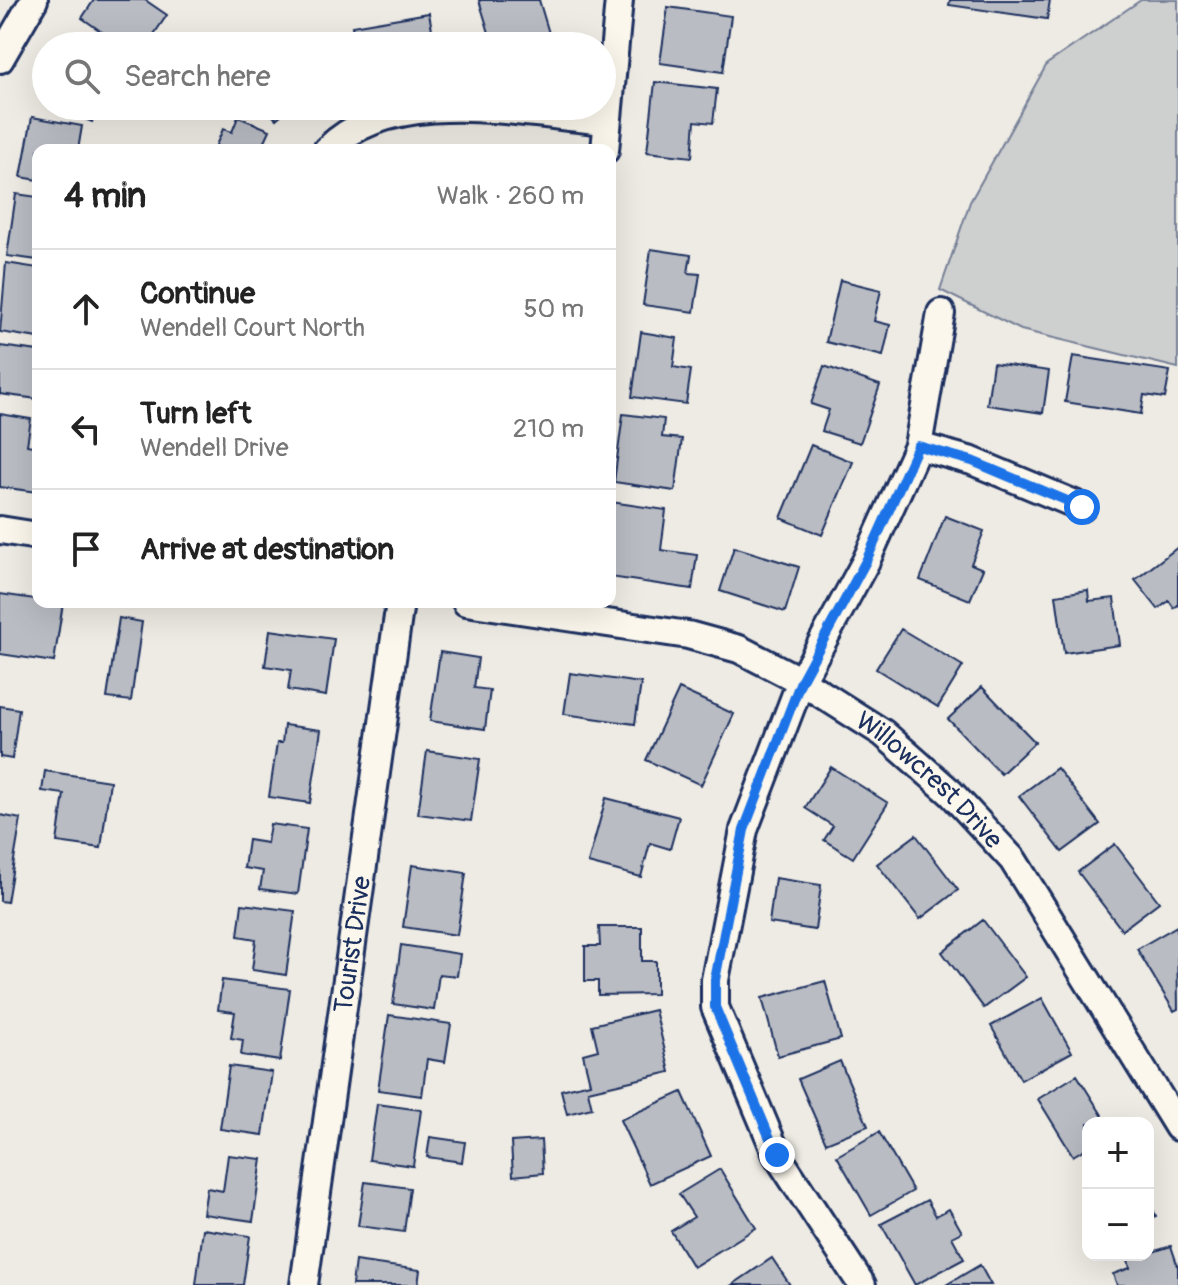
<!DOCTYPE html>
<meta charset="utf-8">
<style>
:root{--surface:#fff;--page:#f6f6f6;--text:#222;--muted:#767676;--line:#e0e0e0}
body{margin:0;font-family:Pangolin,sans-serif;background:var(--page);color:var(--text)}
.controls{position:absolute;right:24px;bottom:24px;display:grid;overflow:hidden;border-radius:16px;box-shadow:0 8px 32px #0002}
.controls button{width:72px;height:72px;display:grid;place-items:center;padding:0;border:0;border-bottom:2px solid var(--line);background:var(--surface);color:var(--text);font:40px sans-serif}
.stop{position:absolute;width:24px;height:24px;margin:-18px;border:6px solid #1a73e8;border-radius:50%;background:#fff}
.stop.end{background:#1a73e8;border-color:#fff;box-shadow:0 2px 8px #0008}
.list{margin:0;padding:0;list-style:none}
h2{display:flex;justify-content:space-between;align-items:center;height:104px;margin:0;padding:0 32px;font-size:34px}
h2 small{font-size:26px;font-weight:400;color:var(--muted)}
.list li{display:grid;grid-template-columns:52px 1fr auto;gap:24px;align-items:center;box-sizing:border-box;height:120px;padding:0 32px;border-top:2px solid var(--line)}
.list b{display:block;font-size:30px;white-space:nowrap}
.list p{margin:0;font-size:26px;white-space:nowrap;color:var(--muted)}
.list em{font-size:26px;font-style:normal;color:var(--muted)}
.icon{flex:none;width:44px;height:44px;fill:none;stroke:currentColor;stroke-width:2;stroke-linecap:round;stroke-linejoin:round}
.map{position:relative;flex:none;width:1178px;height:1285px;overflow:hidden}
.search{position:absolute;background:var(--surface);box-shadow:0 8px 32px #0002;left:32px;top:32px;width:584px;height:88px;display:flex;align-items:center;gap:20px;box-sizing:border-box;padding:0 28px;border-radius:44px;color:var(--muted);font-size:30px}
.panel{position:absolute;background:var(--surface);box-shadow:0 8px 32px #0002;left:32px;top:144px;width:584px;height:464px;border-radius:16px}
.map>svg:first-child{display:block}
.green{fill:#cecfcf;stroke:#747f96;stroke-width:2}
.building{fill:#b9bcc3;stroke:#1b2f5e;stroke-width:2}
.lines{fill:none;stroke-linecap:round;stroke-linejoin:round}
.minor-casing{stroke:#1b2f5e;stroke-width:32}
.minor{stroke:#fbf7ec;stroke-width:26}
.route{stroke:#1a73e8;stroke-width:10}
.labels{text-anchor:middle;stroke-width:8;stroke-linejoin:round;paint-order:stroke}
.street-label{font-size:26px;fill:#1b2f5e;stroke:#fbf7ec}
</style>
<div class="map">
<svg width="1178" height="1285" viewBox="0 0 1178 1285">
<rect width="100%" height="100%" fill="#eeebe4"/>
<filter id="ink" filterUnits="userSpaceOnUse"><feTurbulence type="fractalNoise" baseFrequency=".0125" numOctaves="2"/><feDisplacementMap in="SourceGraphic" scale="16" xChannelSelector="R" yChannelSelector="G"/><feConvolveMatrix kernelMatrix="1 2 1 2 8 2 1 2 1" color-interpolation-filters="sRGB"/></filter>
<g filter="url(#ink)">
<!-- green -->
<path class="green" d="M1141 0H1178V368L1021 330 940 290 970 202 1047 64Z"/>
<!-- building -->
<path class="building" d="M94 0H145L167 15 146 46H122L82 18Z
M479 0H539L551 40 529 46H493Z
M950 0H1050L1047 19 949 5Z
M668 7 731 16 723 72 660 63Z
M429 13 435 46H355L352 26Z
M655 82 717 89 713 123 695 121 692 157 647 152Z
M54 106H99L92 122Z
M264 106H291L276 119Z
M32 117 82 126 78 150H38V180L21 177Z
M238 117 270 130 261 150H214L223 129 232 132Z
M16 194 38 197V260L7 256Z
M651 249 691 255 688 273 700 274 694 312 643 305Z
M6 263 38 268V338L0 332Z
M840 280 881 290 874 321 890 325 883 356 826 342Z
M641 332 677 338 673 367 691 370 686 404 632 397Z
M0 346 38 351V399L0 394Z
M1073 356 1170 371 1165 398 1144 395 1141 414 1065 402Z
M993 363 1049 371 1043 413 987 405Z
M824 366 880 385 860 443 822 431 829 410 811 404Z
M0 414 31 419 27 445 38 447V492L0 487Z
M623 414 664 419 662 437 682 439 675 491 614 482Z
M811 445 853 462 822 535 781 518Z
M611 502 666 510 661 550 697 555 692 589 610 577Z
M945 516 984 531 971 564 983 569 970 600 920 580Z
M734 547 799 567 785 612 720 591Z
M1178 547V605L1174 608 1169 601 1158 609 1135 580Z
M1088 590 1089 601 1114 598 1120 645 1064 653 1056 595Z
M0 594 63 603 54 662 0 654Z
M119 618 142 622 131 701 107 698Z
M901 629 963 666 938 707 876 669Z
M270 630 334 639 326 696 288 690 291 670 265 666Z
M440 652 478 658 474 688 490 690 485 729 430 721Z
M570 673 641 683 635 724 564 714Z
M982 687 1035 742 1001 774 948 719Z
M679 689 734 714 701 785 646 760Z
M0 706 19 709 12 759 0 757Z
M284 725 321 730 310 803 269 797 277 743H282Z
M427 751 480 759 471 821 418 814Z
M831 767 888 803 853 858 824 840 833 826 805 808Z
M1057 768 1100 824 1062 852 1019 796Z
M45 771 110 781 101 848 57 842 64 794 42 791Z
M606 798 679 817 670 849 650 843 641 877 588 863Z
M0 815 21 819 7 902 0 901Z
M270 824 307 829 298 894 260 889 263 871 244 868 248 840 267 843Z
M916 835 958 890 920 919 877 864Z
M1115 844 1159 902 1122 930 1078 872Z
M412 865 466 873 457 935 403 927Z
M775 878 821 885 815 930 769 923Z
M242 904 295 911 286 975 252 970 256 939 238 936Z
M983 920 1026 977 984 1008 942 952Z
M1177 926 1178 1009 1174 1011 1137 949Z
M599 927H642V961H656V994L598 995V981H585V946H600Z
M401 945 460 954 457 976 439 974 434 1010 393 1004Z
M222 980 290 989 280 1061 241 1055 243 1040 231 1038 235 1012 218 1010Z
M825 981 841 1039 778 1056 762 998Z
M1042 998 1072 1052 1021 1080 991 1026Z
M655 1010 670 1072 588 1091 592 1108 567 1114 561 1090 590 1083 583 1054 598 1050 592 1025Z
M389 1015 451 1024 445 1062 427 1059 422 1096 378 1090Z
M840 1061 868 1126 826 1143 798 1079Z
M229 1066 272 1072 263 1135 220 1129Z
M1077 1075 1107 1123H1088V1147L1073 1156 1038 1099Z
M682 1092 711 1156 650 1184 620 1120Z
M377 1104 421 1110 413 1166 369 1160Z
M879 1132 913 1191 871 1215 837 1156Z
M430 1137 465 1142 462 1162 427 1157Z
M541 1140 543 1173 513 1176 511 1142Z
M228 1155 262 1159 253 1221 203 1214 207 1188 223 1191Z
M720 1169 756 1228 693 1267 671 1231 694 1217 679 1194Z
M365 1182 410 1188 404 1232 358 1226Z
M1148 1199 1156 1216 1148 1219Z
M927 1200 936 1216 949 1209 962 1232 952 1237 964 1259 915 1285 881 1224Z
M203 1229 250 1236 243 1285H196Z
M1171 1246 1178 1267V1285H1117L1113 1274 1130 1268 1128 1260Z
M772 1258 790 1285H732Z
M355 1261 420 1270 418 1285H352Z
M980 1265 991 1285H946Z"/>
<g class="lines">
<!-- minor casing -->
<g class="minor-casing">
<g id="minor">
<path d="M0 59 34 0"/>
<path d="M327 150C394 83 521 114 607 121"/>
<path d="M605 150 619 0"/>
<path d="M918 446 972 461 1082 507"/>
<path d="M0 530 38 536"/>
<path id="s1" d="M466 602 688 635 739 649 801 681 883 733 951 793 1013 860 1178 1127"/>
<path id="s2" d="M304 1285 400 602"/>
<path d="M862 1285 777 1155 715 1007V980L744 830 801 681 866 561 918 446 941 313"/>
</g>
</g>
<!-- minor -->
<use href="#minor" class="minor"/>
</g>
</g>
<g class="lines" filter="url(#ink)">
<!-- route -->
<path class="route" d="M777 1155 715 1007V980L744 830 801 681 866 561 918 446 972 461 1082 507"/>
</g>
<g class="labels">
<!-- street labels -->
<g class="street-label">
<text dy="9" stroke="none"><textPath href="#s1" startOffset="510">Willowcrest Drive</textPath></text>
<text dy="9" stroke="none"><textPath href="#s2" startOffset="344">Tourist Drive</textPath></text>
</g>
</g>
</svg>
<div class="controls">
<button>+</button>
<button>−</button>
</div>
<div class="stop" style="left:1082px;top:507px"></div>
<div class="stop end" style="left:777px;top:1155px"></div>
<div class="search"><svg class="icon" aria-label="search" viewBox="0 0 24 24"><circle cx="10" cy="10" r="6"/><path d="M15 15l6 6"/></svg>Search here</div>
<section class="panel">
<h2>4 min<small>Walk · 260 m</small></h2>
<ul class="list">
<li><svg class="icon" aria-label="ahead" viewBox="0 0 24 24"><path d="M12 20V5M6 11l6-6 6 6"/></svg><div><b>Continue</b><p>Wendell Court North</p></div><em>50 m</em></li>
<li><svg class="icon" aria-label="left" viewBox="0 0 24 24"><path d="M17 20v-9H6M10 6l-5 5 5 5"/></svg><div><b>Turn left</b><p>Wendell Drive</p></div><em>210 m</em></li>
<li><svg class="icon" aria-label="arrive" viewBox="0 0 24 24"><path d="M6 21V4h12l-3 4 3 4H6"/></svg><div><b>Arrive at destination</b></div></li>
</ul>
</section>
</div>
